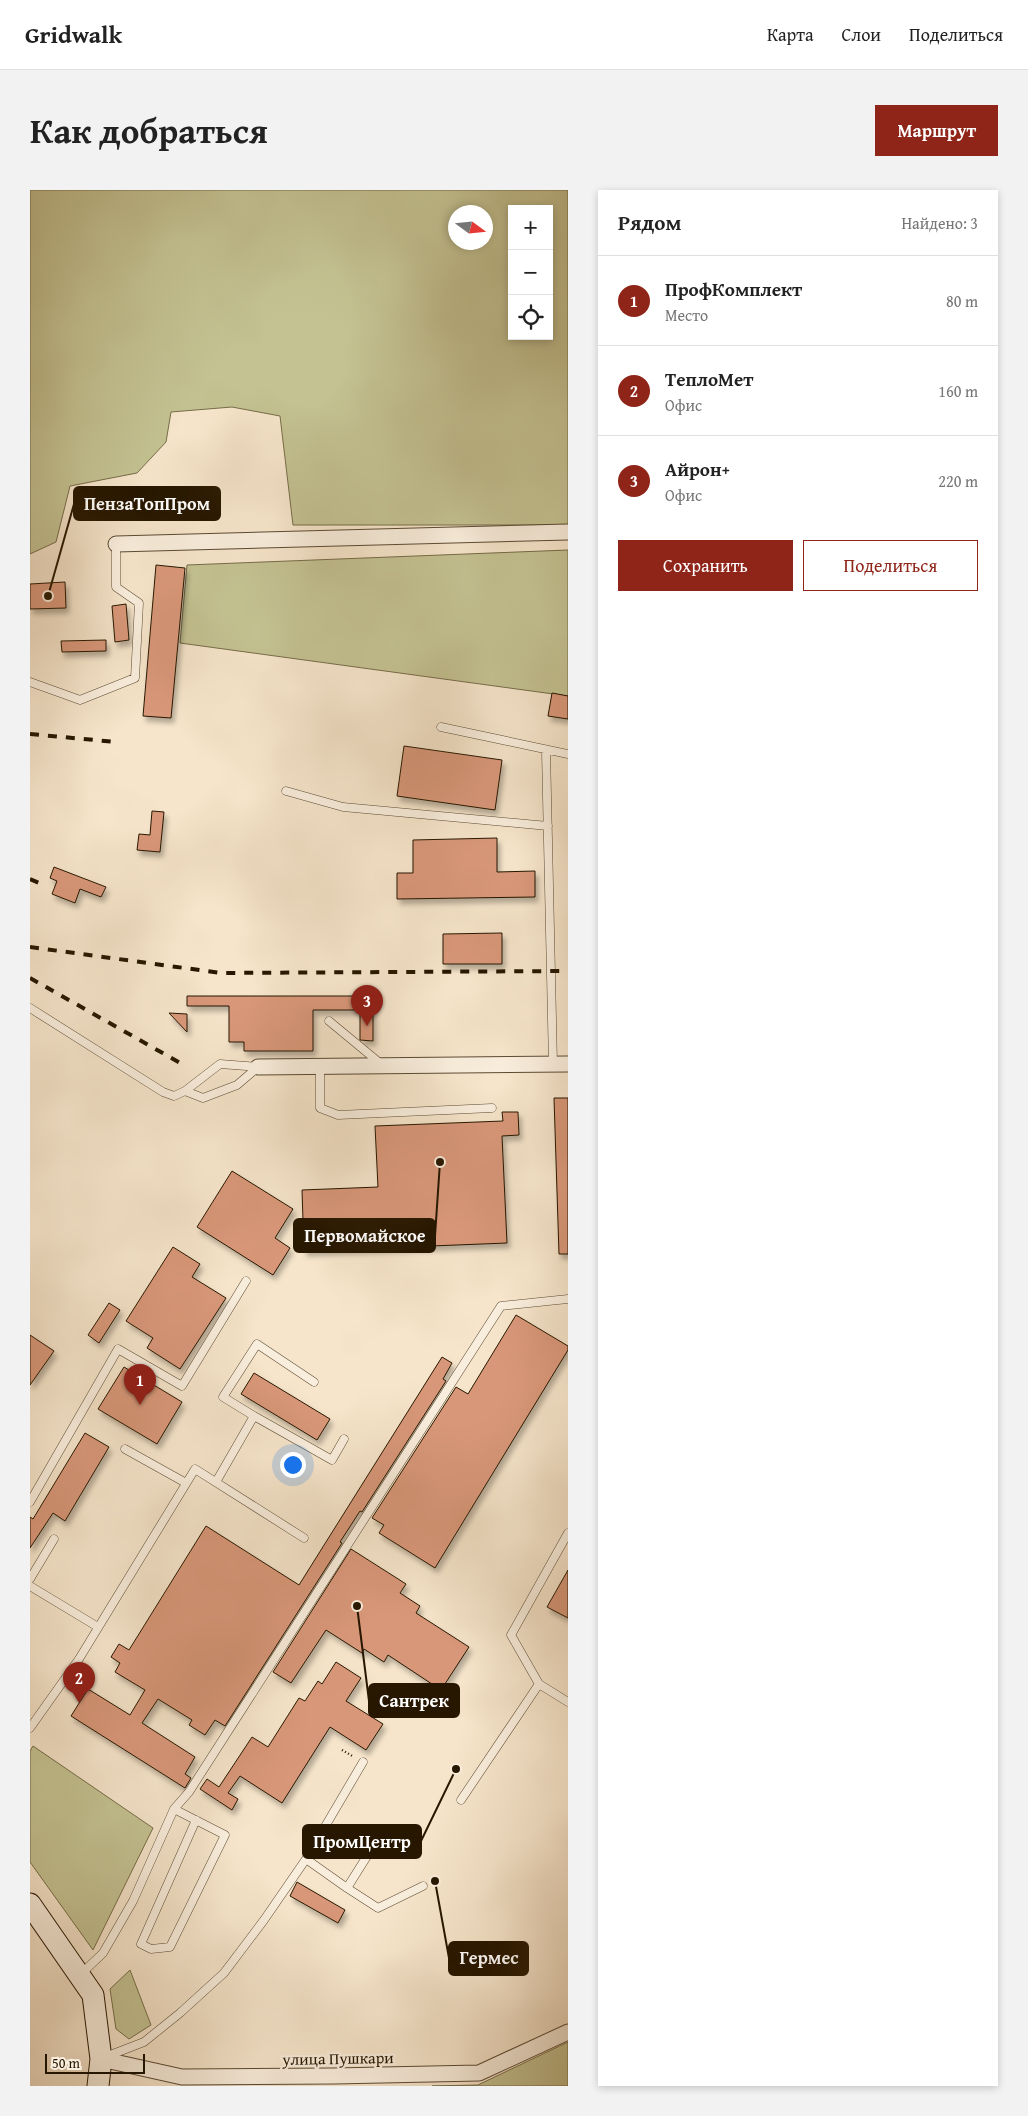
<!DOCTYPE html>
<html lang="ru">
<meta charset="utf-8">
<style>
:root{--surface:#fff;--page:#f2f2f2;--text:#222;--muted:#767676;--line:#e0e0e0;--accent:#8f2418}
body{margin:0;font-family:"Gentium Book Plus",serif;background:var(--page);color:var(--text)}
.controls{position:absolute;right:15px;top:15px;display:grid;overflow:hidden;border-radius:0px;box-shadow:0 2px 8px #0003}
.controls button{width:45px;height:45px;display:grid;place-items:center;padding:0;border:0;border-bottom:1px solid var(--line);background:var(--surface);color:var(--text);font:25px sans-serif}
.compass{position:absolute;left:418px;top:15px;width:45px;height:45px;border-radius:50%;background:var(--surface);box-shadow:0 2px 8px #0003;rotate:105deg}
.scale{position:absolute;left:15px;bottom:12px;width:100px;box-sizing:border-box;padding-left:5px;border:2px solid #271700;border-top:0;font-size:14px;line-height:18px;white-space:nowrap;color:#271700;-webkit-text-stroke:4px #f9eedd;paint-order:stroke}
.you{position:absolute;left:262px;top:1274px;width:18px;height:18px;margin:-12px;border:4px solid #fff;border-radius:50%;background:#1a73e8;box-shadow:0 0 0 8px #1a73e833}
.badge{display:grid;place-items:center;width:32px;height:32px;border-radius:50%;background:var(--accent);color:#fff;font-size:16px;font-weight:700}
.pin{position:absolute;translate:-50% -41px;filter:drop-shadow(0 1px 2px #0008)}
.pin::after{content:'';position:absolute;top:26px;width:18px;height:15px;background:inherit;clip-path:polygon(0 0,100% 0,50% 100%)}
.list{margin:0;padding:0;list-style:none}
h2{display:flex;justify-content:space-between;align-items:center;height:65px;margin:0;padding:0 20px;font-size:21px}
h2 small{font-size:16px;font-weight:400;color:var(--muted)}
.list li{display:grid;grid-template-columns:32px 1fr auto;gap:15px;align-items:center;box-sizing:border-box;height:90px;padding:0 20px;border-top:1px solid var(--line)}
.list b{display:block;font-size:19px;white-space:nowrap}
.list p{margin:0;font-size:16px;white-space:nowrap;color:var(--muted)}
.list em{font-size:16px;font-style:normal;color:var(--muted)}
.actions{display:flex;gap:10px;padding:15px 20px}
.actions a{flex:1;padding:11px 0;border:1px solid var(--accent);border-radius:0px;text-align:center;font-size:18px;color:var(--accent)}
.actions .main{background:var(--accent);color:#fff}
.icon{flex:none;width:28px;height:28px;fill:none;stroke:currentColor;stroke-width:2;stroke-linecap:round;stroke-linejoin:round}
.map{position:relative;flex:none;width:538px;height:1896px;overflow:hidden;border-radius:0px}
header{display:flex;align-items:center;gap:30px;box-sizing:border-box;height:70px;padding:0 25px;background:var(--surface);border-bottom:1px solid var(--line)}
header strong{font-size:24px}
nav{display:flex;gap:28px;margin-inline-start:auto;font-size:18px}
.intro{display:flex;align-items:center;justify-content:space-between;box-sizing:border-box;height:120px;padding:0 30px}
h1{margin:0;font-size:35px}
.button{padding:12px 22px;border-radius:0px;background:var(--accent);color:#fff;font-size:18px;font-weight:700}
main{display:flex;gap:30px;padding:0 30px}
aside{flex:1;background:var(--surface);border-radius:0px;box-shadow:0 2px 8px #0003}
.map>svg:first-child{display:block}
.green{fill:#c4c292;stroke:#766c49;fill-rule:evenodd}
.building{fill:#d89779;stroke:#271700;filter:url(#shadow)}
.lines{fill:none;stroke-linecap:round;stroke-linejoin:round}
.lane-casing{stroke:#5b4a33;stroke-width:9}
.street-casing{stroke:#5b4a33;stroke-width:17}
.secondary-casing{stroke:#271700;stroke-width:23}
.path{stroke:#271700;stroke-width:2.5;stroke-dasharray:1 2.5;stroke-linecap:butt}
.lane{stroke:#f9eedd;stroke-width:8}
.street{stroke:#f9eedd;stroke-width:15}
.secondary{stroke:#f9eedd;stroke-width:21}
.rail{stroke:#271700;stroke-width:4;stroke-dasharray:9 9;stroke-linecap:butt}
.labels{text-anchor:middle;stroke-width:4.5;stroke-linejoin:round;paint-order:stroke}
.street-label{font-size:16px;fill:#271700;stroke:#f9eedd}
.leader{fill:none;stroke:#271700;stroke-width:2}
.callout-dot{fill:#271700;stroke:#f9eedd;stroke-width:2}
.callout{fill:#271700;stroke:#271700;stroke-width:2}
.callout-label{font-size:18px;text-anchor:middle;font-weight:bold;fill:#fff}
</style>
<header>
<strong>Gridwalk</strong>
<nav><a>Карта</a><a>Слои</a><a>Поделиться</a></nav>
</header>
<div class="intro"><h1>Как добраться</h1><a class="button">Маршрут</a></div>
<main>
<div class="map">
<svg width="538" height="1896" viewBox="0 0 538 1896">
<defs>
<filter id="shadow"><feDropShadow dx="3" dy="5" stdDeviation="2.5" flood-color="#0004"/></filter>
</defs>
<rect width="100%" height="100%" fill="#f6e5cb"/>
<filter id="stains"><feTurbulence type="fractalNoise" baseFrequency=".004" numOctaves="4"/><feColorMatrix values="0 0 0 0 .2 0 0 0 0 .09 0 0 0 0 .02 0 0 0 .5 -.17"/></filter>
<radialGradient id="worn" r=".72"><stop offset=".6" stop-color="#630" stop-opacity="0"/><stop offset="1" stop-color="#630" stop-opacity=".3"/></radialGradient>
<!-- green -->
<path class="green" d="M0 0H538V335H263L250 226 202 217 141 222 136 252 107 283 40 296 26 352 0 364ZM482 19H519V146H482ZM426 22H456V52H426Z
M538 360V506L150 453 157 375Z
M3 1556 123 1638 63 1760 0 1672V1561Z
M100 1780 121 1835 99 1849 86 1839 80 1799Z
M538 1852V1896H402L448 1895Z"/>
<!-- building -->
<path class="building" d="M126 375 155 378 141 528 113 526Z
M35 392 36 418 0 419V394Z
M96 414 99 450 85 452 82 416Z
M76 450V461L32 462 31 451Z
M522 503 538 506V529L518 526Z
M374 556 472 570 465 620 367 606Z
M122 621 134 622 130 662 107 660 109 644 120 645Z
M467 648V682L505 681V707L367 709V683H383V650Z
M24 677 76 697 71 707 50 699 45 713 22 704 27 691 20 688Z
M472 743V774H413V744Z
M157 806H343V851L330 850V820H283V861H214V852H199V816H157Z
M139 823 157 824V842Z
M524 908H538V1064H529Z
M472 922H488L489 945 472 946 477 1053 274 1061 272 1000 348 997 345 936 473 931Z
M202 981 263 1019 245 1048 260 1058 243 1085 167 1037Z
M143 1057 170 1074 162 1087 196 1108 150 1179 117 1158 123 1148 96 1131Z
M79 1113 90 1120 69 1153 58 1145Z
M486 1125 538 1156V1160L405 1378 349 1343 354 1335 342 1328 426 1197 438 1204Z
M0 1145 24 1161 0 1195Z
M412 1167 422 1173 413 1189 416 1191 332 1322 330 1321 310 1352 312 1353 195 1536 185 1530 175 1545 159 1535 162 1530 128 1509 112 1533 165 1567 155 1584 161 1588 155 1598 41 1526 58 1499 100 1525 115 1500 85 1482 90 1473 81 1467 89 1454 99 1460 176 1336 269 1395Z
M94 1177 152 1212 127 1254 68 1219Z
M224 1183 300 1229 287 1250 211 1204Z
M55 1243 79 1257 35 1331 23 1323 0 1358V1327L3 1329Z
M321 1359 376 1394 370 1403 390 1416 386 1423 439 1457 411 1500 358 1465 354 1472 334 1459 332 1463 296 1440 261 1493 243 1482Z
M538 1380V1428L517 1417Z
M306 1472 331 1488 316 1511 353 1534 336 1560 300 1537 252 1613 210 1586 198 1603 208 1609 202 1620 170 1599 177 1589 189 1597 222 1547 238 1557 269 1508 275 1511 288 1491 292 1494Z
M267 1692 315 1720 308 1733 260 1706Z"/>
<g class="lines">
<!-- lane casing -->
<g class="lane-casing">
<path id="lane" d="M0 492 50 510 105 488 109 413 86 397V354
M411 537 538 564
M516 561 523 874
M256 601 313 617 518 636
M0 818 133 902 144 906 155 901 190 874 228 877
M299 831 351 874
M290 876V918L308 925 462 918
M155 901 173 908 207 895 228 877
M224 1226 193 1207 227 1154 284 1192
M95 1259 156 1293
M186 1292 224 1226 302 1270 314 1249
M0 1312 88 1159 152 1196 216 1091
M538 1343 481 1445 509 1494 538 1512
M0 1389 24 1349
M0 1396 68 1437
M0 1538 49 1469 165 1279 274 1348
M431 1610 509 1494
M144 1619 195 1645 140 1757 121 1759 111 1754 166 1630
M276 1669 333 1572
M317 1698 348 1718 393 1696
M51 1784 73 1763 103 1711 144 1619 159 1602 471 1116 538 1109
M75 1867 114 1852 150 1823 194 1783 234 1730 276 1669 317 1698 349 1647"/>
</g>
<!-- street casing -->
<g class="street-casing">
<path id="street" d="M86 354 538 342
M228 877 538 874
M71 1869 152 1887 304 1886 449 1883 538 1842"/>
</g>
<!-- secondary casing -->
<g class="secondary-casing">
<path id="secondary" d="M0 1714 63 1805 71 1869 68 1896"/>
</g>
<!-- path -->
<path class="path" d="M54 1476 59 1482 62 1497
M312 1560 324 1567"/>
<!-- lane -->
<use href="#lane" class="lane"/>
<!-- street -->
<use href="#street" class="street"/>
<!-- secondary -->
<use href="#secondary" class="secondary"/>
<!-- rail -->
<path class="rail" d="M0 544 86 552
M0 689 9 693
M0 757 191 783 538 781
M0 788 152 874"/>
</g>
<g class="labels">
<!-- street labels -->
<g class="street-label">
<text transform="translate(308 1868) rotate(-1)" y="6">улица Пушкари</text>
</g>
</g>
<!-- callouts -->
<path class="leader" d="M18 406L44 314M410 972L405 1046M327 1416L339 1511M426 1579L391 1651M405 1691L419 1768"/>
<g class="callout-dot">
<circle cx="18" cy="406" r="5"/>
<circle cx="410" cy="972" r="5"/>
<circle cx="327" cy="1416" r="5"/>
<circle cx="426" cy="1579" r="5"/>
<circle cx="405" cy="1691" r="5"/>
</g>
<g class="callout">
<rect x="44" y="297" width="146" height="33" rx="5"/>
<rect x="264" y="1029" width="141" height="33" rx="5"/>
<rect x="339" y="1494" width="90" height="33" rx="5"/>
<rect x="273" y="1635" width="118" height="33" rx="5"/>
<rect x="419" y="1752" width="79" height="33" rx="5"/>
</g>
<g class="callout-label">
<text x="117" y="320">ПензаТопПром</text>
<text x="335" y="1052">Первомайское</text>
<text x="384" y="1517">Сантрек</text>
<text x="332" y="1658">ПромЦентр</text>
<text x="459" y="1774">Гермес</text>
</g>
<rect width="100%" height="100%" filter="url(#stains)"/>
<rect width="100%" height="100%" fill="url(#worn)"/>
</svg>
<div class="controls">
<button>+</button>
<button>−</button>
<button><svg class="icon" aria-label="locate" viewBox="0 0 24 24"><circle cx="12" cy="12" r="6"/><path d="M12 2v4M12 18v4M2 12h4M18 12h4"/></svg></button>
</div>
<svg class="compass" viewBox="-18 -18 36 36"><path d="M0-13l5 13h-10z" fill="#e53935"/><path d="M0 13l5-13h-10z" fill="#767676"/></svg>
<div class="scale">50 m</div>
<div class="you"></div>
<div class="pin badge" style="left:110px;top:1215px">1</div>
<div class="pin badge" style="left:49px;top:1513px">2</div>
<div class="pin badge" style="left:337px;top:836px">3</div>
</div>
<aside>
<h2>Рядом<small>Найдено: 3</small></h2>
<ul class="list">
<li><span class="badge">1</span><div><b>ПрофКомплект</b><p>Место</p></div><em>80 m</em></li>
<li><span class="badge">2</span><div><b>ТеплоМет</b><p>Офис</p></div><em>160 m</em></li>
<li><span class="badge">3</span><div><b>Айрон+</b><p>Офис</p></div><em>220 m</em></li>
</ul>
<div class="actions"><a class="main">Сохранить</a><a>Поделиться</a></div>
</aside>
</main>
